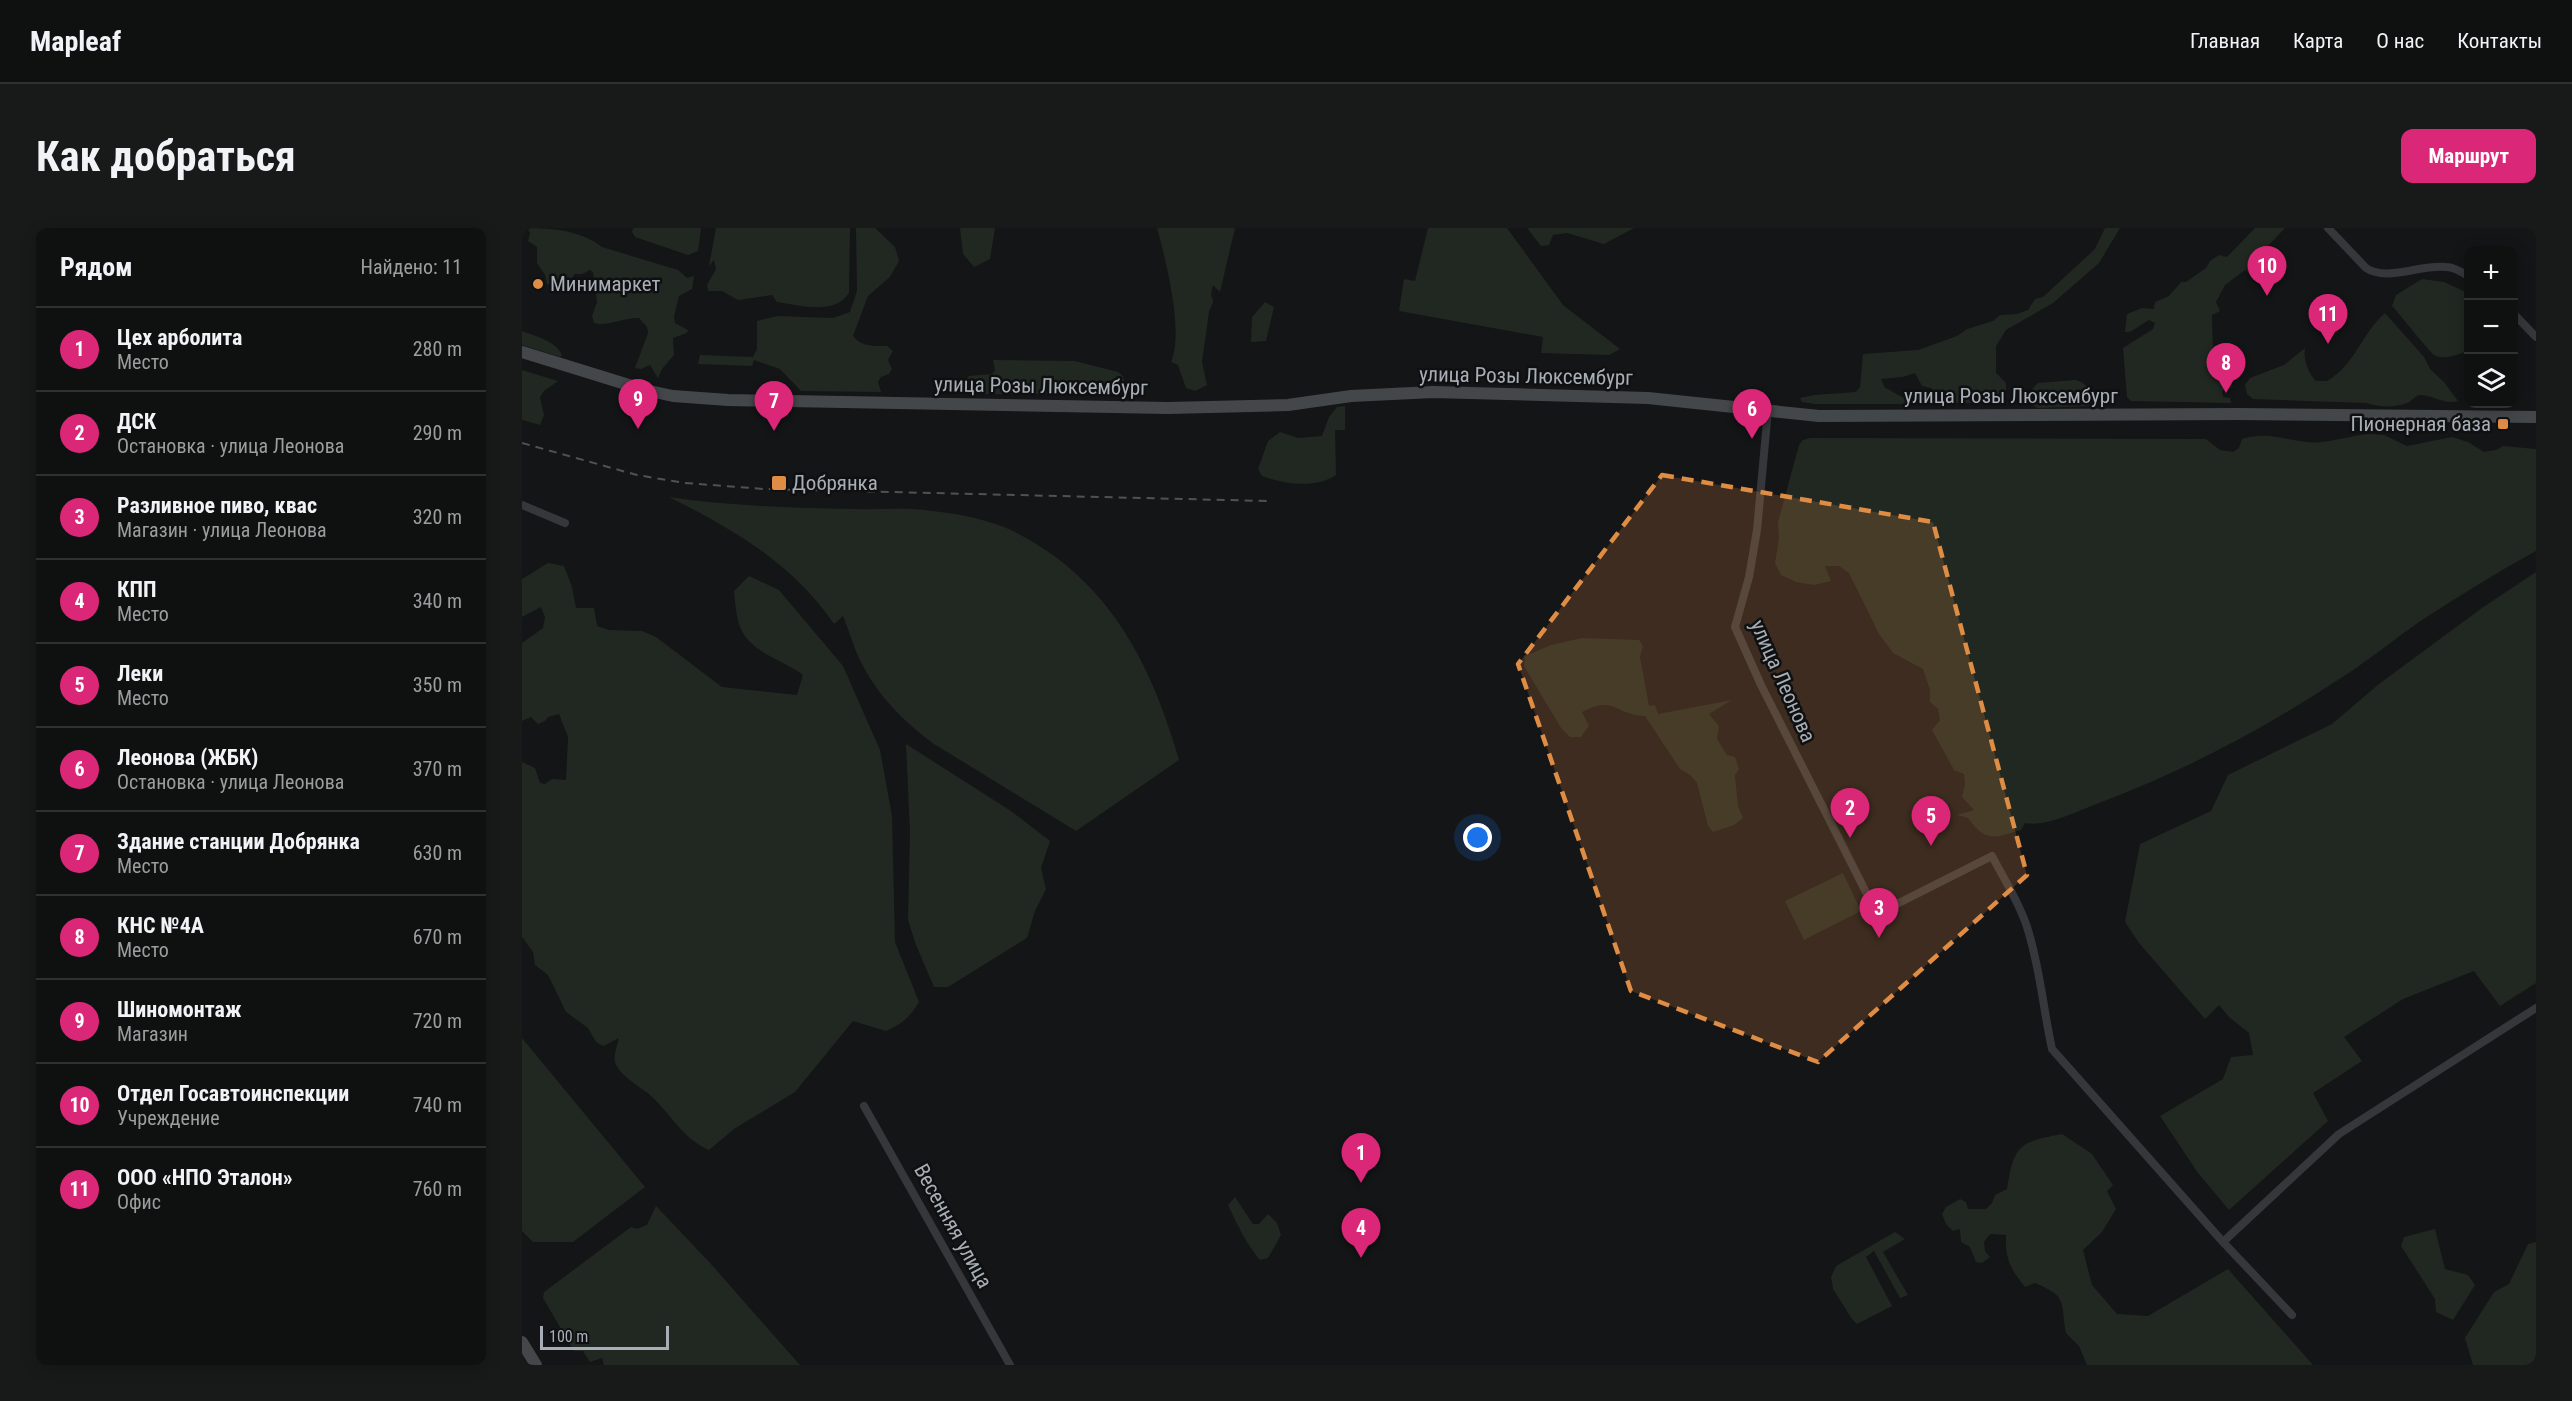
<!DOCTYPE html>
<html lang="ru">
<meta charset="utf-8">
<style>
:root{--surface:#0f1010;--page:#181919;--text:#f1f3f6;--muted:#9b9d9f;--line:#2f3030;--accent:#db2777}
body{margin:0;font-family:"Roboto Condensed",sans-serif;background:var(--page);color:var(--text)}
.controls{position:absolute;right:18px;top:18px;display:grid;overflow:hidden;border-radius:12px;box-shadow:0 3px 15px #0003}
.controls button{width:54px;height:54px;display:grid;place-items:center;padding:0;border:0;border-bottom:2px solid var(--line);background:var(--surface);color:var(--text);font:30px sans-serif}
.scale{position:absolute;left:18px;bottom:15px;width:129px;box-sizing:border-box;padding-left:6px;border:3px solid #a8aeb5;border-top:0;font-size:16px;line-height:21px;white-space:nowrap;color:#a8aeb5;-webkit-text-stroke:4px #0f1011;paint-order:stroke}
.you{position:absolute;left:956px;top:610px;width:21px;height:21px;margin:-15px;border:4px solid #fff;border-radius:50%;background:#1a73e8;box-shadow:0 0 0 9px #1a73e833}
.badge{display:grid;place-items:center;width:39px;height:39px;border-radius:50%;background:var(--accent);color:#fff;font-size:20px;font-weight:700}
.pin{position:absolute;translate:-50% -50px;filter:drop-shadow(0 2px 3px #0008)}
.pin::after{content:'';position:absolute;top:32px;width:21px;height:18px;background:inherit;clip-path:polygon(0 0,100% 0,50% 100%)}
.list{margin:0;padding:0;list-style:none}
h2{display:flex;justify-content:space-between;align-items:center;height:78px;margin:0;padding:0 24px;font-size:26px}
h2 small{font-size:20px;font-weight:400;color:var(--muted)}
.list li{display:grid;grid-template-columns:39px 1fr auto;gap:18px;align-items:center;box-sizing:border-box;height:84px;padding:0 24px;border-top:2px solid var(--line)}
.list b{display:block;font-size:22px;white-space:nowrap}
.list p{margin:0;font-size:20px;white-space:nowrap;color:var(--muted)}
.list em{font-size:20px;font-style:normal;color:var(--muted)}
.icon{flex:none;width:33px;height:33px;fill:none;stroke:currentColor;stroke-width:2;stroke-linecap:round;stroke-linejoin:round}
.map{position:relative;flex:none;width:2014px;height:1137px;overflow:hidden;border-radius:12px}
header{display:flex;align-items:center;gap:36px;box-sizing:border-box;height:84px;padding:0 30px;background:var(--surface);border-bottom:2px solid var(--line)}
header strong{font-size:28px}
nav{display:flex;gap:33px;margin-inline-start:auto;font-size:21px}
.intro{display:flex;align-items:center;justify-content:space-between;box-sizing:border-box;height:144px;padding:0 36px}
h1{margin:0;font-size:42px}
.button{padding:15px 27px;border-radius:12px;background:var(--accent);color:#fff;font-size:21px;font-weight:700}
main{display:flex;gap:36px;padding:0 36px}
aside{flex:1;background:var(--surface);border-radius:12px;box-shadow:0 3px 15px #0003}
.map>svg:first-child{display:block}
.green{fill:#212821}
.lines{fill:none;stroke-linecap:round;stroke-linejoin:round}
.street{stroke:#36373a;stroke-width:8}
.secondary{stroke:#44474a;stroke-width:12}
.rail{stroke:#4f5255;stroke-width:2;stroke-dasharray:8 6;stroke-linecap:butt}
.marked{fill:#df8c44;fill-opacity:0.2;stroke:#df8c44;stroke-width:4.5;stroke-dasharray:12 8;stroke-linejoin:round}
.poi-dot{fill:#df8c44;stroke:#0f1011;stroke-width:2}
.labels{text-anchor:middle;stroke-width:5;stroke-linejoin:round;paint-order:stroke}
.poi-label{font-size:21px;fill:#a8aeb5;stroke:#0f1011;text-anchor:start}
.street-label{font-size:21px;fill:#a8aeb5;stroke:#0f1011}
</style>
<header>
<strong>Mapleaf</strong>
<nav><a>Главная</a><a>Карта</a><a>О нас</a><a>Контакты</a></nav>
</header>
<div class="intro"><h1>Как добраться</h1><a class="button">Маршрут</a></div>
<main>
<aside>
<h2>Рядом<small>Найдено: 11</small></h2>
<ul class="list">
<li><span class="badge">1</span><div><b>Цех арболита</b><p>Место</p></div><em>280 m</em></li>
<li><span class="badge">2</span><div><b>ДСК</b><p>Остановка · улица Леонова</p></div><em>290 m</em></li>
<li><span class="badge">3</span><div><b>Разливное пиво, квас</b><p>Магазин · улица Леонова</p></div><em>320 m</em></li>
<li><span class="badge">4</span><div><b>КПП</b><p>Место</p></div><em>340 m</em></li>
<li><span class="badge">5</span><div><b>Леки</b><p>Место</p></div><em>350 m</em></li>
<li><span class="badge">6</span><div><b>Леонова (ЖБК)</b><p>Остановка · улица Леонова</p></div><em>370 m</em></li>
<li><span class="badge">7</span><div><b>Здание станции Добрянка</b><p>Место</p></div><em>630 m</em></li>
<li><span class="badge">8</span><div><b>КНС №4А</b><p>Место</p></div><em>670 m</em></li>
<li><span class="badge">9</span><div><b>Шинoмонтаж</b><p>Магазин</p></div><em>720 m</em></li>
<li><span class="badge">10</span><div><b>Отдел Госавтоинспекции</b><p>Учреждение</p></div><em>740 m</em></li>
<li><span class="badge">11</span><div><b>ООО «НПО Эталон»</b><p>Офис</p></div><em>760 m</em></li>
</ul>
</aside>
<div class="map">
<svg width="2014" height="1137" viewBox="0 0 2014 1137">
<rect width="100%" height="100%" fill="#141516"/>
<!-- green -->
<path class="green" d="M5 0C31 0 60 3 80 19L156 42 165 50 172 48 170 61 157 68 152 89 153 95 166 102 165 105 151 110 152 127 140 141 136 150 128 137 119 141 113 140 126 105 125 99 117 90C102 89 86 99 72 95L70 88 75 74 71 44 68 42 60 46H53L39 62 25 56 23 47 15 35V19L6 13 8 5Z
M111 0H179L176 23 166 27 113 9 110 4Z
M194 0H328L327 65C312 88 277 77 255 74L250 67 216 72 200 63H186L185 57 194 41 192 32 187 38Z
M334 0H353L373 19 377 33 368 49 346 68 331 108C339 119 353 118 365 118L371 123 366 132 370 141 367 146 359 149 356 154 359 164 279 163 258 141 232 132 230 138 176 136 178 127 231 129 235 121V93L255 88 311 90 328 84 335 63Z
M438 0H473L468 31 452 39 441 26Z
M635 0H713L698 64 691 57 689 66 691 74 687 84 680 134 685 157 673 163 664 160 656 137 649 134C662 103 644 33 635 0Z
M906 0H985L1041 77 1098 121 1087 127 1019 125 1021 109 877 83 882 51 893 53Z
M1005 0H1112L1082 16 1045 5 1031 7 1027 17 1019 18Z
M1583 0H1598L1577 35 1531 75 1484 102 1474 118V145L1484 155V169L1480 175H1409L1413 164 1409 160 1400 158 1393 145 1381 149 1359 151 1363 160C1372 163 1376 169 1386 170L1389 174 1385 176H1293L1280 174 1278 170 1292 167 1334 164 1338 159 1341 126 1396 122 1435 108 1445 101 1471 93 1478 87 1495 86 1506 82 1513 71 1521 69 1573 21Z
M1733 0H1763L1727 38 1733 45 1731 48 1723 42 1703 57 1694 74 1698 83 1690 87 1691 127 1700 131 1708 144 1707 147 1711 159 1700 163 1701 169 1708 170 1709 175 1609 173 1605 169 1601 120 1631 101 1633 95 1627 92 1608 104H1603L1605 86 1620 80 1632 81 1633 74 1647 68 1659 54H1664L1684 40 1688 33 1697 27 1705 29Z
M1900 51 1922 54 1946 65V123C1937 126 1923 132 1914 128 1909 127 1878 86 1870 78L1874 67Z
M743 74 752 79 744 113 729 114 730 89Z
M1863 85 1902 129 1908 141 1922 154 1936 173C1921 177 1912 167 1897 167 1892 169 1890 173 1885 175 1872 180 1857 179 1844 175L1731 171 1725 166 1723 157 1728 150 1762 137 1783 120C1781 131 1786 145 1794 153H1805C1833 137 1840 105 1863 85Z
M0 103C13 108 34 113 40 127L38 129 0 117Z
M471 132 553 133 596 144 601 148 604 162 601 166H455L444 161 443 152 447 148 470 146 473 142Z
M0 142 36 153 22 163 18 169 22 187 18 197 0 192Z
M1553 152C1564 154 1569 163 1573 173L1571 178 1516 180 1510 177V161L1516 155Z
M823 178V202H813L814 247C794 261 762 256 740 248L736 241 746 213 758 204 776 210 800 208 807 189 815 179Z
M1848 206 1862 207 1885 218 1930 209 1946 214 1962 224 1974 222 1981 218 2014 221V323C1974 345 1935 369 1897 394 1871 412 1846 433 1819 450 1743 500 1663 543 1577 575 1555 583 1526 599 1503 595L1499 602C1472 610 1464 615 1446 590L1435 587 1452 582 1440 569 1443 556 1442 546 1432 542 1410 502 1418 492 1416 481 1408 474V462L1401 441 1371 425 1357 406 1327 345 1317 338H1303L1309 353 1292 357 1274 354 1259 347 1253 335 1257 311 1256 294 1277 217 1281 212 1288 210 1684 211 1698 222 1711 224 1717 220 1720 211C1749 201 1774 217 1801 214 1817 212 1832 207 1848 206Z
M147 269C209 278 270 280 332 281 358 282 384 279 409 283 429 285 449 288 467 294 490 300 512 314 531 327 600 377 634 452 657 532L554 603 412 516C381 493 355 467 338 432 331 418 327 402 321 388L312 396C271 336 211 301 147 269Z
M26 335 42 338 50 359 54 380H72L75 398 87 402 120 403 134 409 200 459 275 467 281 447C261 431 226 425 217 396 214 386 213 374 212 363L227 348 257 362 321 438 358 522 370 588 373 714 397 774C388 789 380 796 364 803L331 793 273 864 212 901 187 922C161 911 149 886 129 868 119 859 101 850 94 837 90 829 95 819 97 810L81 818 74 814 66 800 44 784 26 747 13 737 11 724 0 709V534L13 540 18 555 23 556 30 551 44 552 46 509 37 486 26 489 23 493 16 496 9 489 0 493V415L21 400 23 389 19 379 0 389V351Z
M2014 344V755L1978 778 1952 743 1881 771 1822 809 1840 833 1791 865 1806 893 1707 982 1676 945 1638 888 1701 851 1709 829 1731 827 1727 805 1707 789 1697 777 1683 791 1617 715 1603 694 1618 616 1689 583 1706 547 1810 496 1857 456 1960 380Z
M1060 410 1117 412 1121 418 1118 429 1127 478 1133 477 1136 486 1210 472 1187 486 1197 498 1195 511 1205 527 1213 529 1217 541 1213 547 1216 578 1221 590 1212 597 1191 604 1186 598 1175 555 1168 547 1158 541 1123 488C1090 486 1094 467 1060 484L1067 498 1059 509H1048L1039 500 1002 438 1003 428 1029 417Z
M384 516 489 583 528 613 519 640 524 661 513 683 505 710 426 759H412L394 717 386 692 388 603Z
M1321 645 1339 683 1282 712 1263 673Z
M0 810 123 959 51 1014H11L0 1003Z
M1540 906 1570 926 1591 957 1585 963 1594 981 1580 1004 1561 1022 1570 1057 1595 1086 1626 1088 1706 1041 1791 1137H1565L1557 1118 1544 1105C1538 1074 1547 1069 1513 1055L1503 1059C1488 1040 1483 1031 1484 1007L1468 1006 1462 1014 1463 1023 1468 1029 1460 1035 1454 1034 1448 1019 1439 1014 1438 1001 1431 1003 1424 996 1420 986 1424 979 1438 971 1444 974 1446 981H1464L1470 975 1473 967 1485 961C1492 917 1497 914 1540 906Z
M713 969 731 996H737L746 986 755 995 759 1007 746 1030 738 1032C724 1016 715 996 706 977Z
M134 978 188 1035 278 1137H82L80 1130 68 1134 61 1123H52L21 1070 22 1064 109 999 115 1001 125 997Z
M1913 1001 1923 1041 1946 1047 1953 1057 1931 1092 1914 1084 1913 1071 1879 1018 1882 1009Z
M1373 1004 1383 1011 1361 1024 1386 1067 1378 1070 1352 1023 1344 1029 1370 1078 1335 1096 1330 1091 1311 1061 1309 1049 1314 1038Z
M2014 1014V1137H1951L1943 1110 1972 1064 1987 1056 2006 1016Z"/>
<g class="lines">
<!-- street -->
<path class="street" d="M1806 0 1844 40C1865 54 1899 36 1924 39 1932 39 1940 44 1946 48
M1992 86 2014 109
M1246 182 1235 302 1227 349 1213 399 1239 457 1355 686 1470 628C1482 651 1497 674 1505 699 1518 739 1521 780 1530 821L1701 1014
M0 277 43 295
M342 878 488 1137
M1770 1087 1701 1014 1817 906 2014 780"/>
<!-- secondary -->
<path class="secondary" d="M0 124 123 162 151 168 206 172 646 180 766 177 829 168 911 164 1126 170 1297 188 1716 186 2014 189
M0 1114 14 1137"/>
<!-- rail -->
<path class="rail" d="M0 215 115 247 163 255 242 261 746 273"/>
</g>
<!-- marked area -->
<path class="marked" d="M1140 247 1411 294 1505 647 1296 834 1109 763 996 436Z"/>
<!-- markers -->
<g class="poi-dot">
<circle cx="16" cy="56" r="6"/>
<rect x="1975" y="190" width="12" height="12" rx="3"/>
<rect x="249" y="247" width="16" height="16" rx="3"/>
</g>
<g class="labels">
<!-- poi labels -->
<g class="poi-label">
<text x="28" y="63">Минимаркет</text>
<text x="1969" y="203" text-anchor="end">Пионерная база</text>
<text x="270" y="262">Добрянка</text>
</g>
<!-- street labels -->
<g class="street-label">
<text transform="translate(1004 148) rotate(1)" y="7">улица Розы Люксембург</text>
<text transform="translate(519 158) rotate(1)" y="7">улица Розы Люксембург</text>
<text x="1489" y="175">улица Розы Люксембург</text>
<text transform="translate(1261 453) rotate(66)" y="7">улица Леонова</text>
<text transform="translate(431 998) rotate(61)" y="7">Весенняя улица</text>
</g>
</g>
</svg>
<div class="controls">
<button>+</button>
<button>−</button>
<button><svg class="icon" aria-label="layers" viewBox="0 0 24 24"><path d="M12 4l9 5-9 5-9-5zM3 14l9 5 9-5"/></svg></button>
</div>
<div class="scale">100 m</div>
<div class="you"></div>
<div class="pin badge" style="left:839px;top:955px">1</div>
<div class="pin badge" style="left:1328px;top:610px">2</div>
<div class="pin badge" style="left:1357px;top:710px">3</div>
<div class="pin badge" style="left:839px;top:1030px">4</div>
<div class="pin badge" style="left:1409px;top:618px">5</div>
<div class="pin badge" style="left:1230px;top:211px">6</div>
<div class="pin badge" style="left:252px;top:203px">7</div>
<div class="pin badge" style="left:1704px;top:165px">8</div>
<div class="pin badge" style="left:116px;top:201px">9</div>
<div class="pin badge" style="left:1745px;top:68px">10</div>
<div class="pin badge" style="left:1806px;top:116px">11</div>
</div>
</main>
